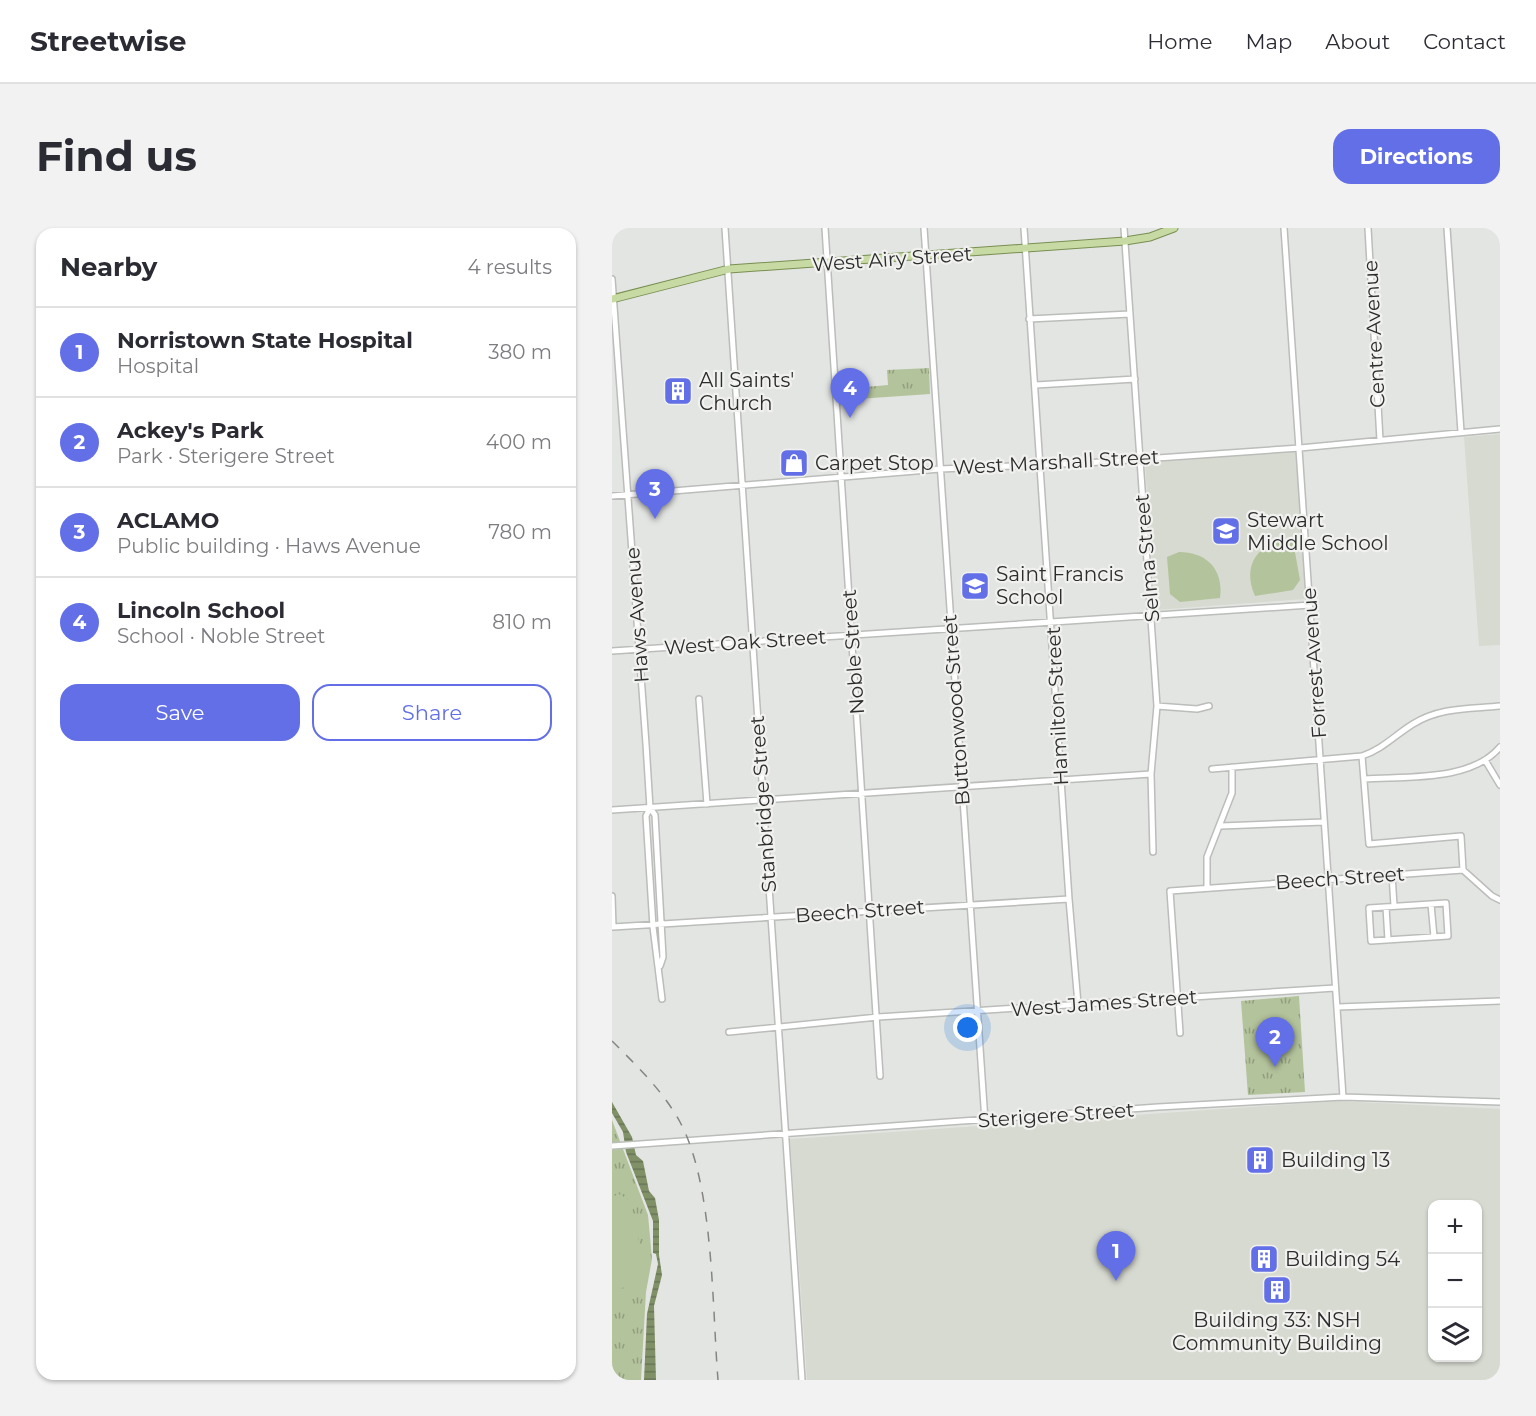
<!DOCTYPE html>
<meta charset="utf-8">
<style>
:root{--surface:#fff;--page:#f2f2f3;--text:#2b2b33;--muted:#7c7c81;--line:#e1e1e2;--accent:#626fe7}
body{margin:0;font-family:Montserrat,sans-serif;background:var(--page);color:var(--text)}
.controls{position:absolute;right:18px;bottom:18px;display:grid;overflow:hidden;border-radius:12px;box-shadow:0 2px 4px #0004}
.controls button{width:54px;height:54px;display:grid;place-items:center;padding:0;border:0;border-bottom:2px solid var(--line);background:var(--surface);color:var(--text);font:30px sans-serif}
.you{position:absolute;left:356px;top:800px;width:21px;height:21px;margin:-15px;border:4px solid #fff;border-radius:50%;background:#1a73e8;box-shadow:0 0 0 9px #1a73e833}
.badge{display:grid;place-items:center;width:39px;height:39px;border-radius:50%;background:var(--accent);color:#fff;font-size:20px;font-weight:700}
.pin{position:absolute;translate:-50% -50px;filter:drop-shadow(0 2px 3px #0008)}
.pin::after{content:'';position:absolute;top:32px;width:21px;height:18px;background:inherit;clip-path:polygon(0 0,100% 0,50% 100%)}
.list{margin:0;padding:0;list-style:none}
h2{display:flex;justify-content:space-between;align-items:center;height:78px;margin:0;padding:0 24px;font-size:26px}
h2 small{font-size:20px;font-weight:400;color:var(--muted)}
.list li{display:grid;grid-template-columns:39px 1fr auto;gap:18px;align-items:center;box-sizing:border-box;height:90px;padding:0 24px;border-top:2px solid var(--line)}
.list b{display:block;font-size:22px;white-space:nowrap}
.list p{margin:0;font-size:20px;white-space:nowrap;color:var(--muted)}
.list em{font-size:20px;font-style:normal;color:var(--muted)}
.actions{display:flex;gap:12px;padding:18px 24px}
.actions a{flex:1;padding:14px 0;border:2px solid var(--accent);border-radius:18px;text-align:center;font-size:21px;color:var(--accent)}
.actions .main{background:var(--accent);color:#fff}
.icon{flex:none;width:33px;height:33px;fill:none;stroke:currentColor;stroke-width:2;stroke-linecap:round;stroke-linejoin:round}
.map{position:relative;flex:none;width:888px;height:1152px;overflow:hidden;border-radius:18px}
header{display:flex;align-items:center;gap:36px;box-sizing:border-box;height:84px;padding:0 30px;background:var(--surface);border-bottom:2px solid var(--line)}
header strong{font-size:28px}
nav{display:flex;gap:33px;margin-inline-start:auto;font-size:21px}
.intro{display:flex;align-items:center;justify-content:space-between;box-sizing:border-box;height:144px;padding:0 36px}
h1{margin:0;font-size:42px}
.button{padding:15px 27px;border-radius:18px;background:var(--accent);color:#fff;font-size:21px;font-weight:700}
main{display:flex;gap:36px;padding:0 36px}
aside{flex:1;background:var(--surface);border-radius:18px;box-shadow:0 2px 4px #0004}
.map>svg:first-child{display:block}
.built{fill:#d7dad1;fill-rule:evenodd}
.grass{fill:url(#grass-tufts)}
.pitch{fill:#b3c39b}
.water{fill:url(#water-rules)}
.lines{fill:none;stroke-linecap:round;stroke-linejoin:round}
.minor-casing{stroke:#bbbdba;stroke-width:8}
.major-casing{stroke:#798e52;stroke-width:9}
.minor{stroke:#fff;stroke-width:5}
.major{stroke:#c7daa3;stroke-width:7}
.rail{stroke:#848583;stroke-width:1.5;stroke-dasharray:10 10;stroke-linecap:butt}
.labels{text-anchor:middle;stroke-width:4.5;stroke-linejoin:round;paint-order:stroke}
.street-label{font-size:20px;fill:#2c2d2c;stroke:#f1f2ef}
.poi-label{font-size:20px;fill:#2c2d2c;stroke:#f1f2ef;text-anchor:start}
</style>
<header>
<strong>Streetwise</strong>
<nav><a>Home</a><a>Map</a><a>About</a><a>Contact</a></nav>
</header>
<div class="intro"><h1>Find us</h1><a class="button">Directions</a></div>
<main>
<aside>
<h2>Nearby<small>4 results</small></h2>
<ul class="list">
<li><span class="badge">1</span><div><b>Norristown State Hospital</b><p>Hospital</p></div><em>380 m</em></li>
<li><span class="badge">2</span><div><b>Ackey's Park</b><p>Park · Sterigere Street</p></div><em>400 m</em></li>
<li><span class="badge">3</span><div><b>ACLAMO</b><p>Public building · Haws Avenue</p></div><em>780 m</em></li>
<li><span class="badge">4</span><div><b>Lincoln School</b><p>School · Noble Street</p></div><em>810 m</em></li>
</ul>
<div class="actions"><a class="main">Save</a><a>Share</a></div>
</aside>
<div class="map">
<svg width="888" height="1152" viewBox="0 0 888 1152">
<defs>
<pattern id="grass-tufts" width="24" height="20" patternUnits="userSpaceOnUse" patternTransform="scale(1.5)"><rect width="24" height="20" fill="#b3c39b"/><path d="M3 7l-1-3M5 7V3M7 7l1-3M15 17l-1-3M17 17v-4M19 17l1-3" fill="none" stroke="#929f7f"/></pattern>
<pattern id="water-rules" width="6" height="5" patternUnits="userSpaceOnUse" patternTransform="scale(1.5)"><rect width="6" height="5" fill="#809067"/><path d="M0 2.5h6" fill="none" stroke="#697655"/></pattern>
</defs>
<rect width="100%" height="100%" fill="#e3e5e2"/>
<!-- built -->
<path class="built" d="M888 206V417L867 418 852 209Z
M684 223 694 371 543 382 533 235Z
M726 873 888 881V1152H195L178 911ZM820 976H866V1130H820Z"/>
<!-- grass -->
<path class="grass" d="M317 140 318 166 231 172V161L276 157 275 142Z
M687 768 693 864 636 867 629 773Z
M0 892 36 987 40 1031 34 1064 29 1152H0Z"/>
<!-- pitch -->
<path class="pitch" d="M670 312 681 313 688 352 681 362 643 368C631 341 642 319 670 312Z
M567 324C595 324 612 342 608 370L568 374 558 366 555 329Z
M679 779 681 817C660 818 645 804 643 783Z
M7 966 19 973 32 1042 30 1052 0 1064V969Z"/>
<!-- water -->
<path class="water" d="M0 874 20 909 24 927 31 933 37 963 43 970 47 992V1027L50 1047 42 1078 44 1152H32L35 1086 46 1036 44 1026 41 1025V993L14 924 11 904 0 885Z"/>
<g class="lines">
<!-- minor casing -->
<g class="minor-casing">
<path id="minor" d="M113 0 190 1152
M213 0 268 848
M312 0 373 893
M412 0 457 671 466 776
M512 0 545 478 539 546 541 624
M672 0 731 869
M756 0 768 212
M835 0 849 204
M0 51 34 516 38 580 34 588 41 699 50 771
M417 91 518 86
M424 157 523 151
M0 268 328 241 474 235 688 220 888 201
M0 423 698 377
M87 471 95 576
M545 478 585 481 597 478
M750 528 757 616 849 608 851 642
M873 532 888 557
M600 541 750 528C771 521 783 507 801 496 828 479 858 481 888 478
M752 551C793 548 859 554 888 519
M38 580 43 587 51 729 48 738
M0 582 539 546
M609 598 712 594
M780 646 782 678
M595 659V629L620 565V539
M0 668 1 699 457 671
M834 675 836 708 759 713 757 680Z
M819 676 822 709
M774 679 776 712
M726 779 888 773
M117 804 266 789 723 760
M568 805 558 663 851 642 880 668 888 672
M0 918 546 879 731 869 888 874"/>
</g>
<!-- major casing -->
<g class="major-casing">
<path id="major" d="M0 71 117 41 513 13 538 9 562 0"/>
</g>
<!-- minor -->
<use href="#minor" class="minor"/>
<!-- major -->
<use href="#major" class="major"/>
<!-- rail -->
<path class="rail" d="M0 813C25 838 51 863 68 894 102 957 100 1079 106 1152"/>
</g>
<!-- icons -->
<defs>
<g id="building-square" transform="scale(1.5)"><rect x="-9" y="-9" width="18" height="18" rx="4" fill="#626fe7" stroke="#f1f2ef"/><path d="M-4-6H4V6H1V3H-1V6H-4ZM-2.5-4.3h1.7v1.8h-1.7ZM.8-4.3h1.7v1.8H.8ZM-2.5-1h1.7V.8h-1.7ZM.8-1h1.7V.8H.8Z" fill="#fff"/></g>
<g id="shop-square" transform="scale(1.5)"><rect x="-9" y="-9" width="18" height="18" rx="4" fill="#626fe7" stroke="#f1f2ef"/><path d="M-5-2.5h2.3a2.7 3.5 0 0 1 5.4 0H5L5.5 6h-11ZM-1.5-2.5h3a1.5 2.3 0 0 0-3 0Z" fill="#fff"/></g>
<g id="school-square" transform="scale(1.5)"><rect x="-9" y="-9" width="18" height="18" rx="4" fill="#626fe7" stroke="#f1f2ef"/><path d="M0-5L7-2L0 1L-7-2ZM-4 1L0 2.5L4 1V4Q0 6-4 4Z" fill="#fff"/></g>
</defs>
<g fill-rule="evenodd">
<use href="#building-square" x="66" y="163"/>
<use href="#shop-square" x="182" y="235"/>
<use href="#school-square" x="614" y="303"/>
<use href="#school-square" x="363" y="358"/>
<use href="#building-square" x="648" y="932"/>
<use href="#building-square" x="652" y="1031"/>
<use href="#building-square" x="665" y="1062"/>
</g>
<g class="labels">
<!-- street labels -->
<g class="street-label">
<text transform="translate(280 31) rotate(-4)" y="7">West Airy Street</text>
<text transform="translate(762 106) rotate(-93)" y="7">Centre Avenue</text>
<text transform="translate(444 234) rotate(-3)" y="7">West Marshall Street</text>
<text transform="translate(535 330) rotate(-95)" y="7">Selma Street</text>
<text transform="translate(25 387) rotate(-94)" y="7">Haws Avenue</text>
<text transform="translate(133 414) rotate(-4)" y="7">West Oak Street</text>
<text transform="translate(241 424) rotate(-94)" y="7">Noble Street</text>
<text transform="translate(702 435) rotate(-94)" y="7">Forrest Avenue</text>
<text transform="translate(445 478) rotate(-93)" y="7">Hamilton Street</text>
<text transform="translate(344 482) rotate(-94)" y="7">Buttonwood Street</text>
<text transform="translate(151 576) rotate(-94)" y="7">Stanbridge Street</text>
<text transform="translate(728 650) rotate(-4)" y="7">Beech Street</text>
<text transform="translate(248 683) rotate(-4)" y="7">Beech Street</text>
<text transform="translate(492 775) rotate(-4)" y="7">West James Street</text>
<text transform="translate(444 887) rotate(-4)" y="7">Sterigere Street</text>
</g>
<!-- poi labels -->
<g class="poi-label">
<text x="87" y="159">All Saints'<tspan x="87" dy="23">Church</tspan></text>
<text x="203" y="242">Carpet Stop</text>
<text x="635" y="299">Stewart<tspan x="635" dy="23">Middle School</tspan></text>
<text x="384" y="353">Saint Francis<tspan x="384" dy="23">School</tspan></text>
<text x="669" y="939">Building 13</text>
<text x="673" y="1038">Building 54</text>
<text x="665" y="1099" text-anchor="middle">Building 33: NSH<tspan x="665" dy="23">Community Building</tspan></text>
</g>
</g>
</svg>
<div class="controls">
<button>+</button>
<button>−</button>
<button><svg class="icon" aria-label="layers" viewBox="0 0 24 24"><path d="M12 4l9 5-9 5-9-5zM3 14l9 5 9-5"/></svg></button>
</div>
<div class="you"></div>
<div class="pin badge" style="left:504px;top:1053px">1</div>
<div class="pin badge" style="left:663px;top:839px">2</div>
<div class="pin badge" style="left:43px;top:291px">3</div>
<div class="pin badge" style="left:238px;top:190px">4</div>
</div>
</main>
